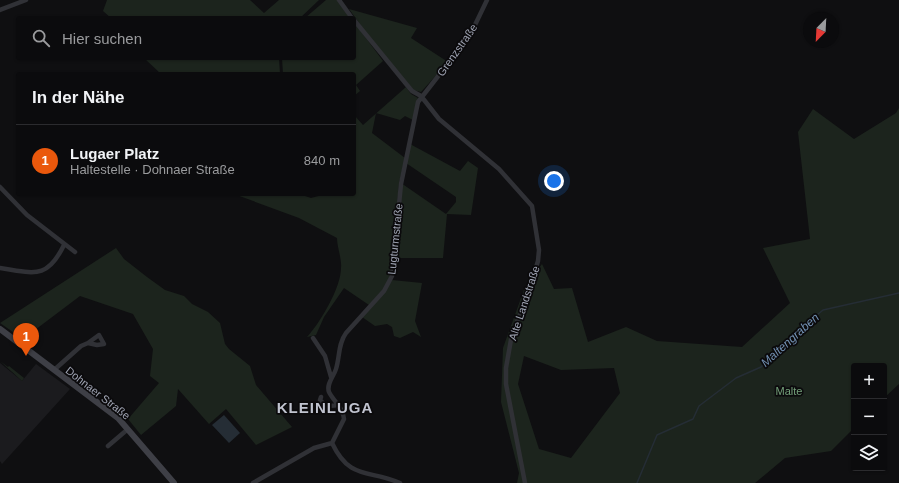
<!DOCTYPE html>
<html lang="de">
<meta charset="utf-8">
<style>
:root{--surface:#0b0b0d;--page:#141416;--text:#f1f3f6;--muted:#9a9b9d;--line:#2b2b2e;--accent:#ea580c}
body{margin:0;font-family:Helvetica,sans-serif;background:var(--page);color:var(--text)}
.controls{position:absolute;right:12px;bottom:12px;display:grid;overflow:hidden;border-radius:4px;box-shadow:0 1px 3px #0004}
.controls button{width:36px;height:36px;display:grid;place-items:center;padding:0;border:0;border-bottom:1px solid var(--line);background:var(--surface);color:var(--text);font:20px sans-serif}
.compass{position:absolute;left:803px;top:12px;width:36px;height:36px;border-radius:50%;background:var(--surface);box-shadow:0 1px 3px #0004;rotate:204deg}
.you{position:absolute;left:554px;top:181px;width:14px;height:14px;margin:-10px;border:3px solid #fff;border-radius:50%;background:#1a73e8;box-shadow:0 0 0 6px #1a73e833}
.badge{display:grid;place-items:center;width:26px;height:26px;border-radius:50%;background:var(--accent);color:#fff;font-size:13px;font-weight:700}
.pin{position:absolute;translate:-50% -33px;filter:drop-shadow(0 1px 2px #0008)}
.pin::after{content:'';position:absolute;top:21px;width:14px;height:12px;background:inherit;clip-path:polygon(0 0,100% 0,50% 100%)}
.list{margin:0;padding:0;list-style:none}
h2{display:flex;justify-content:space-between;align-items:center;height:52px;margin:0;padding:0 16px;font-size:17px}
h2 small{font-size:13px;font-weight:400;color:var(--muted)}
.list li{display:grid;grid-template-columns:26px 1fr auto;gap:12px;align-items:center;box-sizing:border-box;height:72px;padding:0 16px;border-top:1px solid var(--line)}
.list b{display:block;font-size:15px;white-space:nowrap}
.list p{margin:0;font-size:13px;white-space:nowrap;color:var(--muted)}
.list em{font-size:13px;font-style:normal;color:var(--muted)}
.icon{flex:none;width:22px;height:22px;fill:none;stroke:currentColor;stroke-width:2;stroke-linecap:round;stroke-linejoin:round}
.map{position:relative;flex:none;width:899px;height:483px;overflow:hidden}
.search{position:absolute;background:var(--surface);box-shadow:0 1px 3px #0004;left:16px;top:16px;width:340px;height:44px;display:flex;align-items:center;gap:10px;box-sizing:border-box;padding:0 14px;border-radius:4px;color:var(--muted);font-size:15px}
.panel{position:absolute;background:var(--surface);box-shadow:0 1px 3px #0004;left:16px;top:72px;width:340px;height:124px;border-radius:4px}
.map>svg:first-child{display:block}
.built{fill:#1b1b1e}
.green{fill:#1c241d;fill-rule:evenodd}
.water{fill:#252d35}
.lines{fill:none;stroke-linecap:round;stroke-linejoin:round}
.stream{stroke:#252d35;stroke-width:1.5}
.minor{stroke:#303136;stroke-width:4.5}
.secondary{stroke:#3e3f46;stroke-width:6}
.labels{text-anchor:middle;stroke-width:3.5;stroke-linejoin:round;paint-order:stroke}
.street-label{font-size:11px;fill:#9fa4b3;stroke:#0b0a0c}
.park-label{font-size:11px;fill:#74a07a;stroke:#0b0a0c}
.water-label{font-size:12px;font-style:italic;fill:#7290b2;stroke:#0b0a0c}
.district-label{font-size:15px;font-weight:bold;letter-spacing:1px;fill:#c0c3cf;stroke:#0b0a0c}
</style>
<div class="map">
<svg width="899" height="483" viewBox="0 0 899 483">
<rect width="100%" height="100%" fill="#0f0f11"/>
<!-- built -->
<path class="built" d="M0 363 22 381 36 364 70 389 2 464 0 461Z"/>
<!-- green -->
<path class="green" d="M107 0H250L264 13 279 0H319L300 18H111L103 11Z
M326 0H338L351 18H305Z
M349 9 417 28 411 38 448 62 421 92 413 90 372 41Z
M354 22 383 61 356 85 360 91 354 96V74H283L282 58H354Z
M144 58H279L280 74H161Z
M406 87 411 94 418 98 413 120 405 116 400 120 376 113 372 133 405 158 399 183 391 273 385 288 369 305 344 288 324 317 316 335 307 337C320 323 341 288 341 268 342 259 337 247 337 238L299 218 234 194H299L311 198 326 194H354V115L363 125Z
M899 108V384L884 398V366H854V428L831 451 785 458 755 483H517L519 473 501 402 503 348 525 287 542 264 554 289 572 288 588 342 626 327 657 341 742 347 790 303 763 248 810 239 798 132 813 109 854 139 896 113ZM524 356 561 370 614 368 620 393 571 458 539 449 518 384Z
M410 144 460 171 468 161 478 168 471 215 447 214 443 258H394L401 183 446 214 456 202V197L406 163Z
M116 248 124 259 147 277 165 290 184 296 192 304 208 312 220 323 225 344 229 349 250 366 256 385 292 427 256 445 226 409 209 424 178 389 176 406 141 435 128 419 159 383 150 376 153 349 133 314 80 296 23 339 0 323Z
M392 280 422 283 415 321 421 337 413 332 400 338 394 336 392 327 387 324 375 326 362 317Z
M0 361 8 367 9 366 24 378 22 381Z"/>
<!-- water -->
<path class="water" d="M224 415 240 433 229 443 212 425Z"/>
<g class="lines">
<!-- stream -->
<path class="stream" d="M637 483 657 435 693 419 699 406 736 378 761 367 792 336 823 310 899 293"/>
<!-- minor -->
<path class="minor" d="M339 0 352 18
M0 10 26 0
M354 20 407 85 412 91 421 96 439 119 499 169 532 206 539 250 538 261 526 300 512 334 506 368V384L525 483
M0 187 27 215 75 252
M0 268C34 273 47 280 64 245
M313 338 325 356 331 377
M54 370 81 346 88 343 97 345 104 344 99 335 88 343
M321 397 320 400C325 407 331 406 339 405
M332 443 344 419C343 407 334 402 329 392 326 384 334 376 336 369 340 356 338 344 346 333L384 291 392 276 401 184 418 102 460 48 475 25 487 0
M332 443C350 481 369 469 400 483
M108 446 128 429
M253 483 314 448 332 443"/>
<!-- secondary -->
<path class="secondary" d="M0 329 118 418 174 483"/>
</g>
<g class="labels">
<!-- street labels -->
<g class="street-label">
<text transform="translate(457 50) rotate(-55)" y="4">Grenzstraße</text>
<text transform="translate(395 239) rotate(-84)" y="4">Lugturmstraße</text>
<text transform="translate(524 303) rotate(-72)" y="4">Alte Landstraße</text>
<text transform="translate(98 393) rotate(38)" y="4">Dohnaer Straße</text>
</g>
<!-- park labels -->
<g class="park-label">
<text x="789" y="395">Malte</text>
</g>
<!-- water labels -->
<g class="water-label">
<text transform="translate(790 340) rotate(-42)" y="4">Maltengraben</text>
</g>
<!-- district labels -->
<g class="district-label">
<text x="325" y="413">KLEINLUGA</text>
</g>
</g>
</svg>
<div class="controls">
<button>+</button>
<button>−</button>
<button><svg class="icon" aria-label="layers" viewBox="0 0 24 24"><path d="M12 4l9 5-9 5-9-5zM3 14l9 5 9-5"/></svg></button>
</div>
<svg class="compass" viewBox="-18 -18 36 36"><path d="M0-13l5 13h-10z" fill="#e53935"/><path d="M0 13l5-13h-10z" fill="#9a9b9d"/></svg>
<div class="you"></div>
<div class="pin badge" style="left:26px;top:356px">1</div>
<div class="search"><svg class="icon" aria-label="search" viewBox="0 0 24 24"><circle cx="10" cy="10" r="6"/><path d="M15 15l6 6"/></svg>Hier suchen</div>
<section class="panel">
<h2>In der Nähe<small></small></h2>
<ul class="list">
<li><span class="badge">1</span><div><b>Lugaer Platz</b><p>Haltestelle · Dohnaer Straße</p></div><em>840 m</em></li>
</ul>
</section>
</div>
